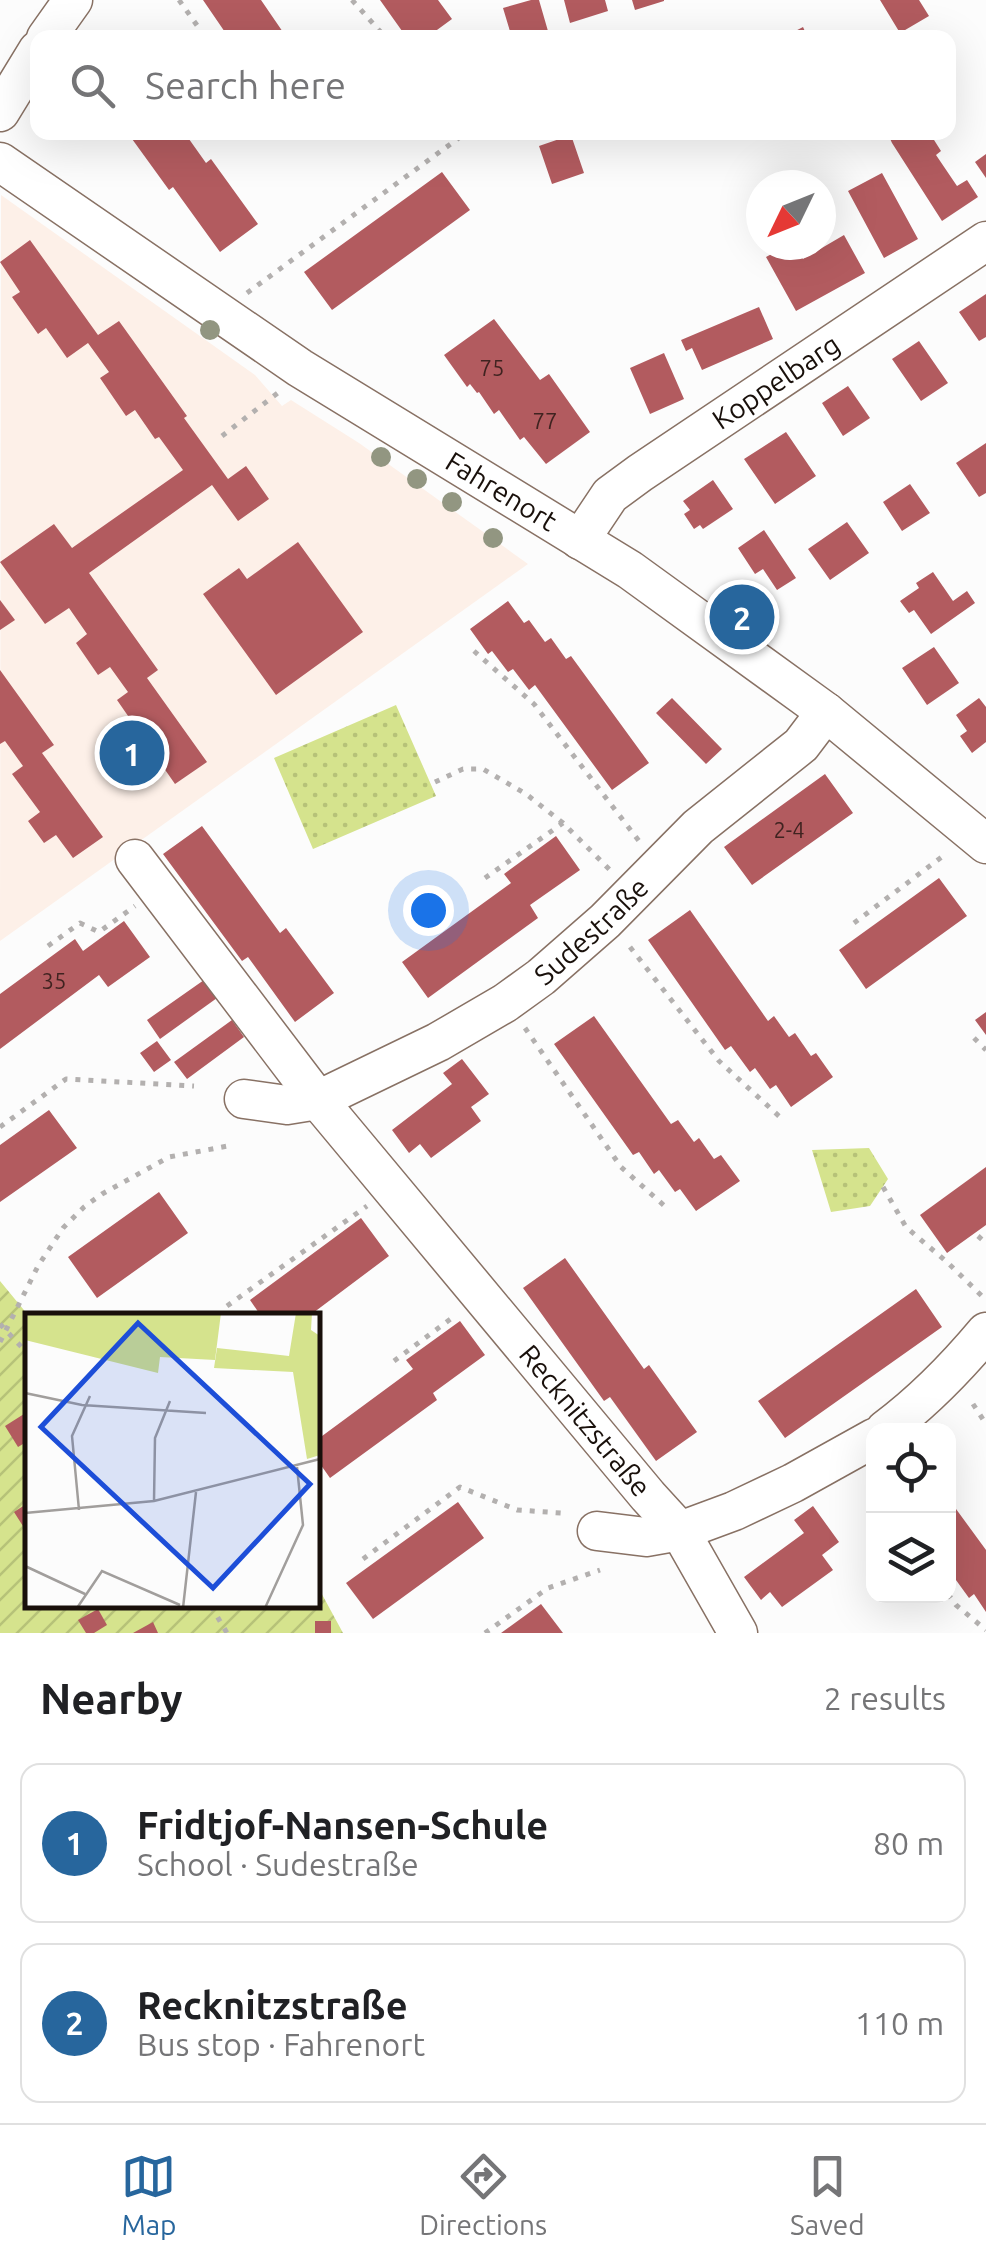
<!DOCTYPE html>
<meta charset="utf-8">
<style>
:root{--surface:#fff;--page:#f6f6f6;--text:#202124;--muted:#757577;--line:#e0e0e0;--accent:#27669d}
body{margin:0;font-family:Ubuntu,sans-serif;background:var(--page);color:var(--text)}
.controls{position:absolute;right:30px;bottom:30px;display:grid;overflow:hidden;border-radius:20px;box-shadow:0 10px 40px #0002}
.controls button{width:90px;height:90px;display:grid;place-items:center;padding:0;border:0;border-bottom:2px solid var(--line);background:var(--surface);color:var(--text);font:50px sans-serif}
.compass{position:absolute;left:746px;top:170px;width:90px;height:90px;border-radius:50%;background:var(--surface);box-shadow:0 10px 40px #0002;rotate:227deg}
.you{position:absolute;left:428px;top:910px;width:35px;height:35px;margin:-25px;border:8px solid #fff;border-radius:50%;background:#1a73e8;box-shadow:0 0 0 15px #1a73e833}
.badge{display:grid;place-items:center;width:65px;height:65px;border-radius:50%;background:var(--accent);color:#fff;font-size:32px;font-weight:700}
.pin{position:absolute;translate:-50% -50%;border:5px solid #fff;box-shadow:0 2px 10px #0006}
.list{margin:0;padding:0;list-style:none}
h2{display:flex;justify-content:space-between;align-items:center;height:130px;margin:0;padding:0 40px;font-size:42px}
h2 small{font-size:32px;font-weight:400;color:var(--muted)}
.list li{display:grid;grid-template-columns:65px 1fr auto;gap:30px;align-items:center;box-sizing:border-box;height:160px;margin:0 20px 20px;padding:0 20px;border:2px solid var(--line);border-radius:20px}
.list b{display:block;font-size:38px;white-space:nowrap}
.list p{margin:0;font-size:32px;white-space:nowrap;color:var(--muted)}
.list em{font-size:32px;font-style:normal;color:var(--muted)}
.icon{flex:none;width:55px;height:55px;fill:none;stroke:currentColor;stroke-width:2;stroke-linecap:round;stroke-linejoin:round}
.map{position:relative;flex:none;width:986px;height:1633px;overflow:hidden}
.search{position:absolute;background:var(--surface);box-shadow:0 10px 40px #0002;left:30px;right:30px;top:30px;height:110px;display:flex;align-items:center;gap:25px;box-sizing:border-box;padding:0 35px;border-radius:20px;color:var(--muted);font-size:38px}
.sheet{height:490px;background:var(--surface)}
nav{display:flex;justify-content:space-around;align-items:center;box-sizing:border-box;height:140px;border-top:2px solid var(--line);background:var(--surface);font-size:28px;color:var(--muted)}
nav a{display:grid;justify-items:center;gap:5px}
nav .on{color:var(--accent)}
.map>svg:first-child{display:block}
.built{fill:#fdf0e8}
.grass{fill:url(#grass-dots)}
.garden{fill:url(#garden-furrows)}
.building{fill:#b25b5f}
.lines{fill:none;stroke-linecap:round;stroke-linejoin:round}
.minor-casing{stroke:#887164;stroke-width:41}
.path{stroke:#b3b0af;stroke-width:5;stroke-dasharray:5 8;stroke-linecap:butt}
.minor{stroke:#fff;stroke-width:38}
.tree{fill:#929681}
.labels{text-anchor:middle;stroke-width:8;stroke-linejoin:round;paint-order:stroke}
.number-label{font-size:22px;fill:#3f2320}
.street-label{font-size:28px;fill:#19100b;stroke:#fcfcfc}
.inset-road{fill:none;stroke:#a19e9c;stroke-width:2.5}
.view{fill:#1d4ed8;fill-opacity:0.15;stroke:#1d4ed8;stroke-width:5}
.inset-edge{fill:none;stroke:#19100b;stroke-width:5}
</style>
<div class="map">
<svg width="986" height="1633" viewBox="0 0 986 1633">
<defs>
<pattern id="grass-dots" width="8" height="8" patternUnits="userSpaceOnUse" patternTransform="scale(2.5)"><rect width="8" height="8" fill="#d5e38d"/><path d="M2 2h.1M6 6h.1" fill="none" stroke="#b6c278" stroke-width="1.8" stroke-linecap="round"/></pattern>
<pattern id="garden-furrows" width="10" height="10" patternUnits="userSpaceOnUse" patternTransform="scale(2.5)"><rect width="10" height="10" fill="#d5e38d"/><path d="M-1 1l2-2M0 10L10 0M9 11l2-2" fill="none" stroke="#b6c278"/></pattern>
</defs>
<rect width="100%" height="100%" fill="#fcfcfc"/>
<!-- built -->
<path class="built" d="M1 195 255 375 282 406 291 400 359 443 528 564 0 941Z"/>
<!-- grass -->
<path class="grass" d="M396 705 436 796 313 849 274 758Z
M869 1148 888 1179 870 1206 831 1212 812 1150Z"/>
<!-- garden -->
<path class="garden" d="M0 1281 28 1315V1606H318V1587L343 1633H0Z"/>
<!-- building -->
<path class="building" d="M203 0H261L287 38H229Z
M380 0H438L452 19 426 38H407Z
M531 0H539L550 38H512L503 8Z
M564 0H605L608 11 570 23Z
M632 0H664V1L635 10Z
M880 0H919L929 16 900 33Z
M803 27 808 38H782Z
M127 132H184L206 163 211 159 258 224 220 252 173 187 169 190Z
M887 132H916L917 137 929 132 941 151 936 155 957 186 967 180 978 197 942 221 892 143Z
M571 135 584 173 552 184 539 146Z
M986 154V178L975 162Z
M442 172 470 210 332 310 304 272Z
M882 173 918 239 884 258 848 191Z
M844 235 865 273 796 311 766 257 788 245H795L803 259Z
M30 240 98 335 119 321 187 416 184 418 228 479 246 466 269 499 238 521 212 485 89 573 158 670 147 678 207 762 175 784 159 761 148 768 132 746 144 739 117 700 128 692 110 667 98 675 76 643 87 634 69 608 45 624 0 562 54 524 72 548 183 470 159 437 155 439 135 410 126 416 100 378 109 372 88 343 67 358 46 328 38 334 12 297 20 292 0 262Z
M986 294V337L979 341 959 312Z
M759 307 773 339 702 370 692 348 686 351 681 340Z
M494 319 540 380 549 374 590 432 546 464 524 437 520 440 499 410 494 414 479 392 477 393 470 384 467 387 444 355Z
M919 341 948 383 921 401 892 359Z
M664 353 684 399 650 414 630 368Z
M848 386 870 418 843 436 822 403Z
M786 432 816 476 775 504 744 459Z
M986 443V493L979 497 956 463Z
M713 480 733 509 703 529 700 525 694 529 684 514 690 510 683 501Z
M910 484 930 513 902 531 883 502Z
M847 522 869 553 830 580 808 549Z
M764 530 796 578 777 590 763 569 755 574 738 548Z
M298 542 363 632 276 695 203 594 239 568 247 579Z
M933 572 953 601 967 591 975 603 931 634 914 610 909 613 900 601 919 588 916 583Z
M0 600 15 620 0 630Z
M508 601 524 623 529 620 545 642 551 638 566 659 571 656 649 763 612 790 535 685 529 690 513 669 508 672 492 651 488 654 470 629Z
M934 647 959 683 927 705 902 668Z
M0 670 54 745 42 753 103 837 73 858 56 835 44 843 28 821 40 812 12 774 23 766 5 741 0 744Z
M672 698 722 749 706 764 656 713Z
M979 698 986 707V742L972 753 960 736 967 731 956 715Z
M825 774 853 813 752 885 724 847Z
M202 826 280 933 286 928 334 993 295 1022 248 957 242 961 163 854Z
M556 836 580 870 530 905 538 918 428 998 402 962 511 883 504 874Z
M939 878 967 916 866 989 839 950Z
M690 910 768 1021 774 1016 789 1037 795 1033 811 1056 816 1053 833 1077 791 1107 776 1085 770 1089 755 1068 750 1072 731 1046 725 1050 648 940Z
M124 921 150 957 108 987 99 975 0 1049V994L75 939 83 951Z
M204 980 217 998 160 1039 147 1020Z
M986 1012V1035L975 1020Z
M594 1016 671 1124 678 1120 694 1142 699 1138 714 1159 721 1155 740 1181 696 1211 680 1189 675 1192 659 1170 654 1174 639 1152 633 1155 554 1044Z
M232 1020 244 1037 187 1079 174 1062Z
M157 1041 171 1060 154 1072 140 1053Z
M462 1059 489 1094 471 1107 481 1121 431 1158 420 1144 409 1153 392 1130 452 1084 443 1073Z
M49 1110 77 1148 0 1202V1145Z
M986 1167V1225L947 1253 920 1215Z
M159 1192 188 1233 97 1298 68 1257Z
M361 1218 389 1256 309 1316H261L250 1300Z
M565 1258 644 1369 649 1365 697 1432 656 1461 610 1397 604 1401 523 1288Z
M916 1289 942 1327 785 1438 758 1401Z
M460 1321 485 1355 433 1393 437 1400 330 1478 318 1461V1439L413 1369 406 1360Z
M24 1414 28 1420V1441L18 1447 5 1426Z
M948 1498 986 1550V1612L974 1594 969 1598 948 1569Z
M458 1502 484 1538 373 1619 346 1583Z
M28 1503V1534L14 1512Z
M813 1506 839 1542 822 1555 833 1570 782 1607 770 1592 761 1600 744 1577 804 1533 794 1520Z
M541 1604 563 1633H501Z
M98 1609 107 1625 94 1633H86L78 1620Z
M315 1621H331V1633H315Z
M153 1622 158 1633H133Z"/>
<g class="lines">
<!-- minor casing -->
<g class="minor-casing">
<g id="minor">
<path d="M46 38 73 0"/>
<path d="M0 112 38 50"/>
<path id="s1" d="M0 162 300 368 630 570 826 712 986 844"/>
<path id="s2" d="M580 540 610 495 640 473 986 241"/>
<path id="s3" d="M135 859 318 1100 648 1496 680 1531 738 1633"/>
<path id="s4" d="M244 1099 287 1105 318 1100 438 1042 505 1003 541 977 605 921 698 827 801 745 826 712"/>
<path d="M885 1430C924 1401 955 1369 986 1332"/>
<path d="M597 1531 646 1537 680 1531 734 1511 793 1483 874 1438"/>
</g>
</g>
<!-- path -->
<path class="path" d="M179 0 206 38
M352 0 386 38
M247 293 467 132
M222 436 279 392
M474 651 534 704 639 841
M435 782 463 769H483L526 794 563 823 612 872
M485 878 563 823
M854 923 947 853
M48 946 80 923 99 932 135 906
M630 947 719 1061 781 1118
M525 1028 621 1167 668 1209
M974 1038 986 1050
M0 1127 66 1079 194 1086
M883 1187 906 1227 948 1263 986 1300
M978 1236 986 1243
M227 1306 367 1206
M0 1324 28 1354
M0 1342 38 1266 63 1228 84 1207 102 1194 169 1157 233 1145
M394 1361 456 1315
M973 1404 986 1424
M871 1486 874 1489
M363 1559 460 1487 517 1510 561 1513
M948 1594 956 1605 986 1630
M211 1606 227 1633
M485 1633 548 1588 600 1570"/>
<!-- minor -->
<use href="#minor" class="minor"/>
</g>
<!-- trees -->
<g class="tree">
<circle cx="210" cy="330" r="10"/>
<circle cx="381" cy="457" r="10"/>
<circle cx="417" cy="479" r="10"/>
<circle cx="452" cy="502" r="10"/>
<circle cx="493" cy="538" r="10"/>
</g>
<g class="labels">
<!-- number labels -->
<g class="number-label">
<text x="492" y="376">75</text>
<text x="545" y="429">77</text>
<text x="789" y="838">2-4</text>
<text x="54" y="989">35</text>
</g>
<!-- street labels -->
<g class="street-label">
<text dy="10" stroke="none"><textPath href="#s2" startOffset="255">Koppelbarg</textPath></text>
<text dy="10" stroke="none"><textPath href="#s1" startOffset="600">Fahrenort</textPath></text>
<text dy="10" stroke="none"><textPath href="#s4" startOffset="398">Sudestraße</textPath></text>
<text dy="10" stroke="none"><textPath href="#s3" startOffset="720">Recknitzstraße</textPath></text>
</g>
</g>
<!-- overview -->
<g transform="translate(25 1313)">
<rect width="295" height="295" fill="#fcfcfc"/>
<path d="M271 0H287L286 17 295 23V142L282 146 268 59 189 55 192 35 264 43Z" fill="#d5e38d"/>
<path d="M0 0H196L190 47 135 44 133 60 0 27Z" fill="#d5e38d"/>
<path class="inset-road" d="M0 80 57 92 181 100M129 188 130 125 145 88M54 197 47 123 65 83M0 200 129 188 295 146M0 253 60 281M52 295 77 258 155 292M158 295 171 179M240 295 278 212 272 154"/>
<path class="view" d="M113 10 285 171 188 275 16 114Z"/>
<rect width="295" height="295" class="inset-edge"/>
</g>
</svg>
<div class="controls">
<button><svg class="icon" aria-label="locate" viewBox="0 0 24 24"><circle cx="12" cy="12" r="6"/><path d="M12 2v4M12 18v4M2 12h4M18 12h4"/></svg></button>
<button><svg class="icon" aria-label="layers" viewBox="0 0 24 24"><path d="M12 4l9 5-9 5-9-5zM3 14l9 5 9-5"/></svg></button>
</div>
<svg class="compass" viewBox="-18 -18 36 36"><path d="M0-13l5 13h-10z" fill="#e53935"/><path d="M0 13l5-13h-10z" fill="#757577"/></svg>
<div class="you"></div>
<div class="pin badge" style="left:132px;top:753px">1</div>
<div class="pin badge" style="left:742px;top:617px">2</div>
<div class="search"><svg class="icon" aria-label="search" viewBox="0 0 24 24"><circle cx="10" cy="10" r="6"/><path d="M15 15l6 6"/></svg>Search here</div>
</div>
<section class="sheet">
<h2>Nearby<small>2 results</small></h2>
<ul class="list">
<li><span class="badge">1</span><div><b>Fridtjof-Nansen-Schule</b><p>School · Sudestraße</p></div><em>80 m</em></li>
<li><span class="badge">2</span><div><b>Recknitzstraße</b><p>Bus stop · Fahrenort</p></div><em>110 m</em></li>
</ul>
</section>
<nav>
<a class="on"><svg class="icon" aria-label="map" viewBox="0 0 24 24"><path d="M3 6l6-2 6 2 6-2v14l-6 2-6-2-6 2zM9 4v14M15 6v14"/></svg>Map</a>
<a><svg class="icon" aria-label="directions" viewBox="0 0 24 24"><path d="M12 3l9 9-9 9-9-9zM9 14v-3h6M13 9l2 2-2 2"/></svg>Directions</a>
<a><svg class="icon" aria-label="saved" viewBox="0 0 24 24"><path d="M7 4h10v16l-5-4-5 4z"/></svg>Saved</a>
</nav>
